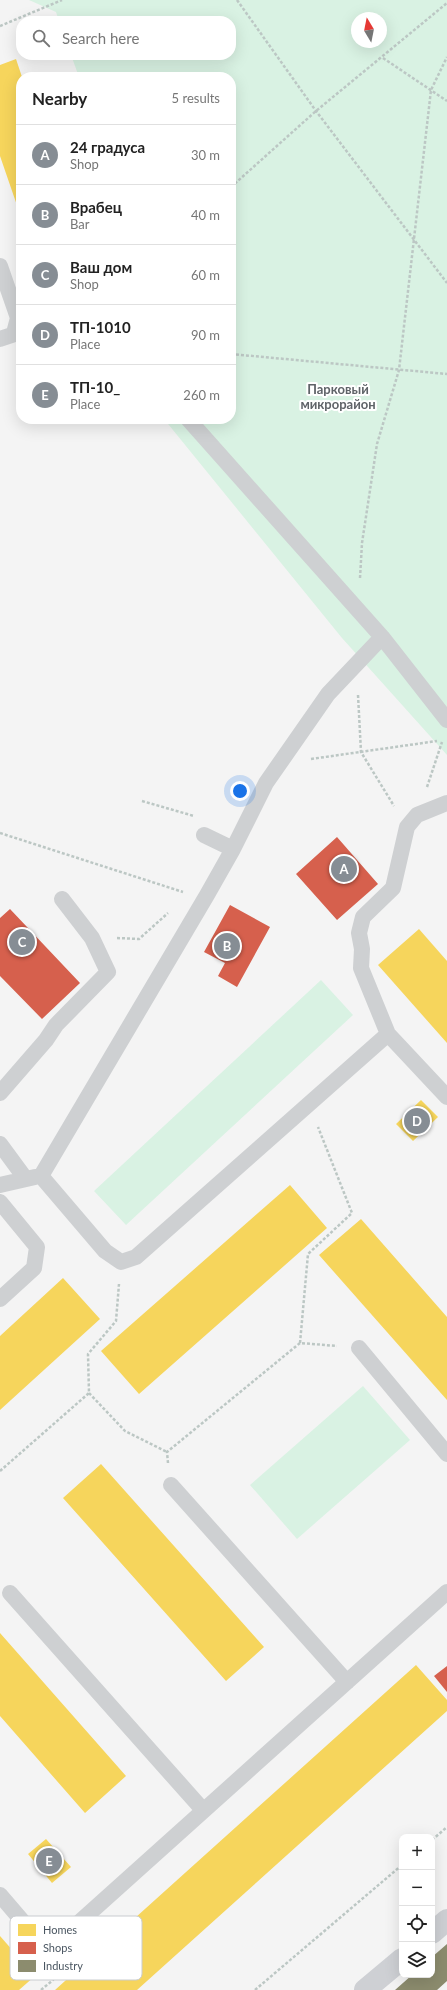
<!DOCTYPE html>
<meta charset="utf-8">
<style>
:root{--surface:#fff;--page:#f2f2f2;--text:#222;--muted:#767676;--line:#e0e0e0;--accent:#868d94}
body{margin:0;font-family:Lato,sans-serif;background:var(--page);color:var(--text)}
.controls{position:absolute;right:12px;bottom:12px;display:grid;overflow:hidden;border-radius:8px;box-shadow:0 4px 16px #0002}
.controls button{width:36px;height:36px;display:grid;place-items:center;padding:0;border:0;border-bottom:1px solid var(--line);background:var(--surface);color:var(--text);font:20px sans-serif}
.compass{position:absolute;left:351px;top:12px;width:36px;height:36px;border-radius:50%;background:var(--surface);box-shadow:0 4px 16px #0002;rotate:350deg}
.you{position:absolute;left:240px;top:791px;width:14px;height:14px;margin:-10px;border:3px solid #fff;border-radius:50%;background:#1a73e8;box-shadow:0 0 0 6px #1a73e833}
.badge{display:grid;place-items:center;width:26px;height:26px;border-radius:50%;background:var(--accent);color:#fff;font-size:13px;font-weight:700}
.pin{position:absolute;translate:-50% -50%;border:2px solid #fff;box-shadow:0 1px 4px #0006}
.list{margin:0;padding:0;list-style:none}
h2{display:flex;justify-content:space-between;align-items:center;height:52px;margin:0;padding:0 16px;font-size:17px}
h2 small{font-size:13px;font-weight:400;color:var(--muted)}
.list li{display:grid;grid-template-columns:26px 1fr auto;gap:12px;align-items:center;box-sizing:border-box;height:60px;padding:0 16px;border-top:1px solid var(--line)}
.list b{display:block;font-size:15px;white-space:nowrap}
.list p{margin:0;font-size:13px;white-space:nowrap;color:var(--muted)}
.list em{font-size:13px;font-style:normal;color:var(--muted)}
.icon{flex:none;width:22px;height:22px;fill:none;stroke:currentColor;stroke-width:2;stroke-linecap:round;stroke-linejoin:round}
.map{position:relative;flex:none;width:447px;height:1990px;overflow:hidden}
.search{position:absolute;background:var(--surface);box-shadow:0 4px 16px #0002;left:16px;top:16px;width:220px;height:44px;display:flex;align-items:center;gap:10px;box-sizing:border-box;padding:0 14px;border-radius:16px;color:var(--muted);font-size:15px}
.panel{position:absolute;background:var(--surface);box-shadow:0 4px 16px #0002;left:16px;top:72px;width:220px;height:352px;border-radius:16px}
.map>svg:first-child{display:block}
.green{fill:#d9f2e3;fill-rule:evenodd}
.homes{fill:#f6d55c}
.shops{fill:#d6604d}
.industry{fill:#8c8c6e}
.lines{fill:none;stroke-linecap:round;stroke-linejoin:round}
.path{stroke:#bcc7c4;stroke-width:2.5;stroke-dasharray:3 2;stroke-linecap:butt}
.service{stroke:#ced0d2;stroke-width:16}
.secondary{stroke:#ced0d4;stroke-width:22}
.labels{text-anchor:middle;stroke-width:4;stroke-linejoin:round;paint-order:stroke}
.neighbourhood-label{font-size:13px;font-weight:bold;fill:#5f6368;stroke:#fff}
.key{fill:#fff;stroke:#c9ccd0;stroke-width:1}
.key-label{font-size:11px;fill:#4a5661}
</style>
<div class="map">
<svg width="447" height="1990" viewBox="0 0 447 1990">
<rect width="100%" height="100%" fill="#f4f4f4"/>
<!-- green -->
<path class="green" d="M29 0H447V755L342 638 164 419H231V77H79L71 55H231V21H59L56 12ZM357 18H381V42H357Z
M321 980 353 1015 126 1225 94 1191Z
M363 1386 410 1440 297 1539 250 1485Z"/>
<!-- homes -->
<path class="homes" d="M16 59 22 77 21 217 0 156V65Z
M419 929 447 961V1043L378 965Z
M421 1100 438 1117 413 1141 396 1124Z
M290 1185 327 1228 139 1394 101 1351Z
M361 1219 447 1317V1400L319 1255Z
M63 1278 100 1319 0 1410V1336Z
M101 1464 264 1647 226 1681 63 1498Z
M0 1633 126 1776 85 1813 0 1716Z
M416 1665 447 1700V1711L137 1990H55Z
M46 1839 71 1867 52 1883 28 1854Z
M0 1936 35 1976 19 1990H0Z"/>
<!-- shops -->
<path class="shops" d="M337 837 378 884 337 920 296 874Z
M230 905 270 927 237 987 218 976 225 963 204 952Z
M10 909 80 983 42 1019 0 976V918Z
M447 1666V1692L434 1676Z"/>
<!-- industry -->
<path class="industry" d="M447 1944V1981L437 1990H395L412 1975H432V1957Z"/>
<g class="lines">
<!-- path -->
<path class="path" d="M237 0 316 111 447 283
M0 26 62 0
M383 58 447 101
M231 187 316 111 447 3
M231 354 447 374
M360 578 362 543 377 444 399 370 431 90 447 57
M358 695 361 752 394 806
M311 759 437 741
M427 787 442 742
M142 801 194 816
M0 833 183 892
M117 938 139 939 168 913
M300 1343 308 1254 352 1213 318 1127
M89 1393 125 1431 167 1452
M168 1463 167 1452 300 1343 337 1346
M0 1471 89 1393 88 1354 116 1321 119 1284
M432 1840 447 1827
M41 1990 53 1980 49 1960
M255 1990 402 1865"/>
<!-- service -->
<path class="service" d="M0 266 18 318 14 333
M0 339 21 332
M188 419 382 637 447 720
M204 835 233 849
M388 1034 361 968 362 949 359 933 363 917 393 888 407 827 417 815 447 803
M0 1093 46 1040 56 1025 108 972 92 938 62 899
M0 1144 25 1178
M41 1176 207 895 233 849 266 783 328 694 382 637
M41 1176 105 1251 121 1262 136 1257 388 1034 447 1097
M0 1185 35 1177
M0 1202 37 1247 34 1268 0 1299
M359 1348 447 1454
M171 1485 347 1682
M10 1593 203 1810
M0 1895 30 1930 45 1939 64 1936 447 1592"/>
<!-- secondary -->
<path class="secondary" d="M432 1933 447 1920
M365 1990 402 1959"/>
</g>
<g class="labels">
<!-- neighbourhood labels -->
<g class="neighbourhood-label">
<text x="338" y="394">Парковый<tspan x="338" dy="15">микрорайон</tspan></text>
</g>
</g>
<!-- legend -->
<rect x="10" y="1916" width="132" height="64" rx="6" class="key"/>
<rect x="18" y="1924" width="18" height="12" fill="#f6d55c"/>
<rect x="18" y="1942" width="18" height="12" fill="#d6604d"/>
<rect x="18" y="1960" width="18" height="12" fill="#8c8c6e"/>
<g class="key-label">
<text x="43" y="1934">Homes</text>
<text x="43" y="1952">Shops</text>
<text x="43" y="1970">Industry</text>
</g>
</svg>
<div class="controls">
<button>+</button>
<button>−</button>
<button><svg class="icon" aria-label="locate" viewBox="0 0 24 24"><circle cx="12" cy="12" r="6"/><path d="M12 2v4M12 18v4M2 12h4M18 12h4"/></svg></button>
<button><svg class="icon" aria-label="layers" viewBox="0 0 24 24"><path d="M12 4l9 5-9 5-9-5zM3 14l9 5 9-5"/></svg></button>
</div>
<svg class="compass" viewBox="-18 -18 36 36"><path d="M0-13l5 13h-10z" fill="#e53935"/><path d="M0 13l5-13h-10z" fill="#767676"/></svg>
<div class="you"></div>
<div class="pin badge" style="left:344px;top:869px">A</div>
<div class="pin badge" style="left:227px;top:946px">B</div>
<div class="pin badge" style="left:22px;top:942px">C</div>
<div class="pin badge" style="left:417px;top:1121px">D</div>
<div class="pin badge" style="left:49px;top:1861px">E</div>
<div class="search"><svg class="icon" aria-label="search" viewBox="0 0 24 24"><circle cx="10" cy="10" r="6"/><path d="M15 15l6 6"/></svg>Search here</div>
<section class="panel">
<h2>Nearby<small>5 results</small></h2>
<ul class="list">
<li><span class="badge">A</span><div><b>24 градуса</b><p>Shop</p></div><em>30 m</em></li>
<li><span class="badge">B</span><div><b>Врабец</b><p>Bar</p></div><em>40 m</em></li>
<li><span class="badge">C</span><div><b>Ваш дом</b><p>Shop</p></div><em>60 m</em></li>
<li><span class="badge">D</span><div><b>ТП-1010</b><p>Place</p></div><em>90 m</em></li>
<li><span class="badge">E</span><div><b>ТП-10_</b><p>Place</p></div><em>260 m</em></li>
</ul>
</section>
</div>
